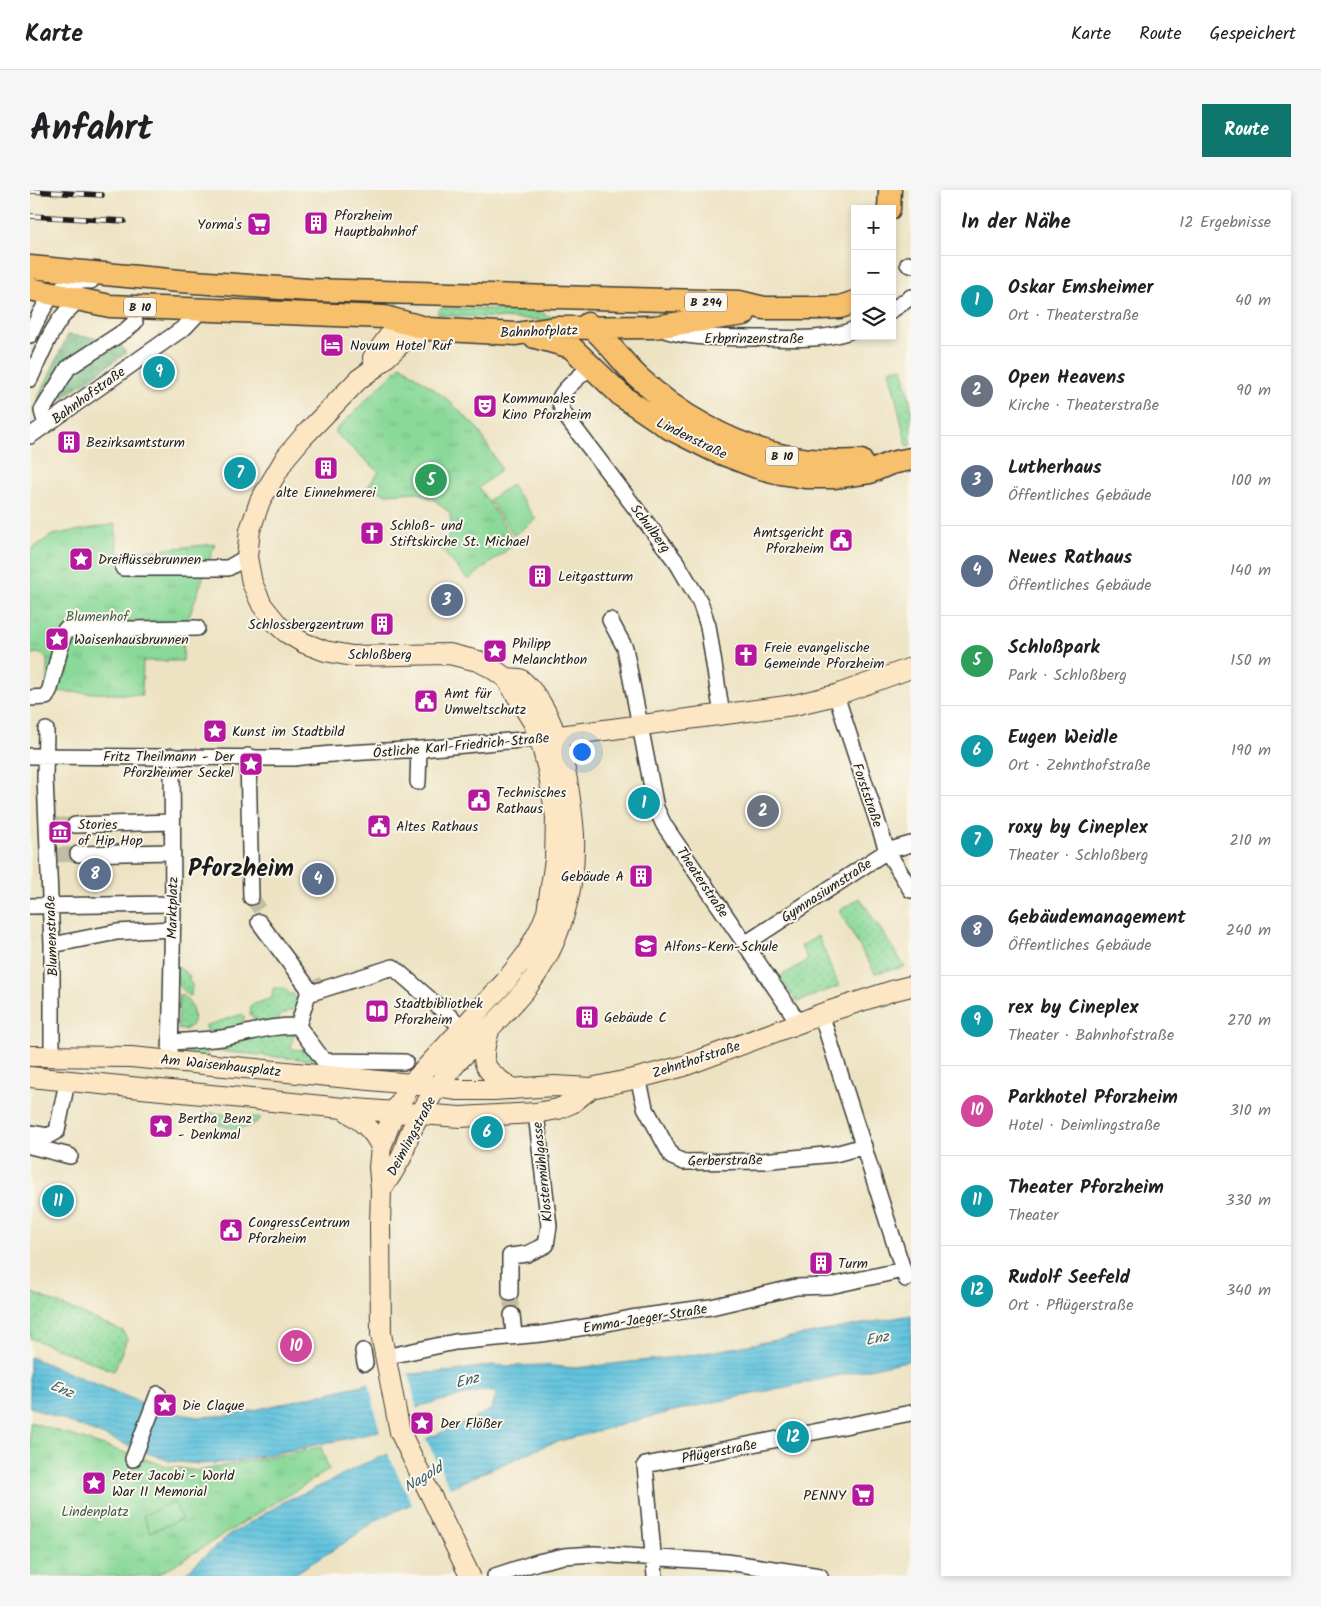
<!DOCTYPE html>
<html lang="de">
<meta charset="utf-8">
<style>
:root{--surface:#fff;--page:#f6f6f6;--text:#202124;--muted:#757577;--line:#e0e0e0;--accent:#0f766e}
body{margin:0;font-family:Kalam,sans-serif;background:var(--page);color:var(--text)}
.controls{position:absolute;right:15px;top:15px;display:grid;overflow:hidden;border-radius:0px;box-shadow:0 2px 8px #0003}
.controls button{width:45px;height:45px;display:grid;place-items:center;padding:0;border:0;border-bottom:1px solid var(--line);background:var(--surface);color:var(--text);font:25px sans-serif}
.you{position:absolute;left:551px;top:561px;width:18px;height:18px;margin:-12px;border:4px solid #fff;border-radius:50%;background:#1a73e8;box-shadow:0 0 0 8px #1a73e833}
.badge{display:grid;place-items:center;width:32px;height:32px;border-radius:50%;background:var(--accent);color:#fff;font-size:16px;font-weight:700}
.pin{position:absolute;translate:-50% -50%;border:2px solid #fff;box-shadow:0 1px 5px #0006}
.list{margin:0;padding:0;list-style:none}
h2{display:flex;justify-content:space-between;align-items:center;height:65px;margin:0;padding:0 20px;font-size:21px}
h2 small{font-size:16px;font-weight:400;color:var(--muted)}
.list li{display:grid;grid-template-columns:32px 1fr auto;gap:15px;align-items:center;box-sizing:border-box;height:90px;padding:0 20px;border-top:1px solid var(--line)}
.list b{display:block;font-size:19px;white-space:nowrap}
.list p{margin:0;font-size:16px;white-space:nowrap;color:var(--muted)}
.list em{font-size:16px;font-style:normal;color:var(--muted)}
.icon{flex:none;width:28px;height:28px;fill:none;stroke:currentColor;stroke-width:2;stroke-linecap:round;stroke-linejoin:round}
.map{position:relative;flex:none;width:881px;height:1386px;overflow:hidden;border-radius:0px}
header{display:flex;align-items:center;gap:30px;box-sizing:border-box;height:70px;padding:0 25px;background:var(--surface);border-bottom:1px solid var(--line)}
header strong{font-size:24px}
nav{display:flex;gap:28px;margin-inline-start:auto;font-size:18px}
.intro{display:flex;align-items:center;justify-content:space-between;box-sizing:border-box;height:120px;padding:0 30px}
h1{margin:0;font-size:35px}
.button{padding:12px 22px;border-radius:0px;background:var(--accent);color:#fff;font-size:18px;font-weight:700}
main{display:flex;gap:30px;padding:0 30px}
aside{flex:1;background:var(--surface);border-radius:0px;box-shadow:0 2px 8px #0003}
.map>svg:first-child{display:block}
.grass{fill:url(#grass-dots);stroke:#537a5a}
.forest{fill:url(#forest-crowns);stroke:#466a4e}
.park{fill:url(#park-tufts);stroke:#537a5a}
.pitch{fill:#8ad999;stroke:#537a5a}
.water{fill:url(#water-rules);stroke:#3e6f7c}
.pier{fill:#ede3c3}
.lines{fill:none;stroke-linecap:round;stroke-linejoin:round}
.street-tunnel{stroke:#c3bba2;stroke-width:15;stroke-dasharray:15 8;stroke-linecap:butt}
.street-casing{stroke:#3b3a35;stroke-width:18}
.secondary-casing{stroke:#3b3a35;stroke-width:22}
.primary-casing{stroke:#3b3a35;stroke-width:25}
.street{stroke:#fff;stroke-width:15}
.secondary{stroke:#fce6c4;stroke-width:20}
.primary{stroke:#f7c06c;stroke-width:22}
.rail-casing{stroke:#1c1c1c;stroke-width:5.5}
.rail{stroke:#fbf7ec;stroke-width:4;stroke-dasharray:11;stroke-linecap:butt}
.labels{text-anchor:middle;stroke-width:4;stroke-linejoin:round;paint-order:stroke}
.shield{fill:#fbf7ec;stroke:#5f5e5a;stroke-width:1}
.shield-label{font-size:12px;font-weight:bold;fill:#1c1c1c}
.poi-label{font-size:14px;fill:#1c1c1c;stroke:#fbf7ec;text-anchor:start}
.street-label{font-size:14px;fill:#1c1c1c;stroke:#fbf7ec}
.park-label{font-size:14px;fill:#425e48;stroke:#fbf7ec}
.water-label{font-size:15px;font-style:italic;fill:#375e69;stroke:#fbf7ec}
.town-label{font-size:24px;font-weight:bold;fill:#1c1c1c;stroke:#fbf7ec}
</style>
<header>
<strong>Karte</strong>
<nav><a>Karte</a><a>Route</a><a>Gespeichert</a></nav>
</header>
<div class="intro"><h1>Anfahrt</h1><a class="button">Route</a></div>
<main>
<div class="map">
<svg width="881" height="1386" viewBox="0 0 881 1386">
<defs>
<pattern id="grass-dots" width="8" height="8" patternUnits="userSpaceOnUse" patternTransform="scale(1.25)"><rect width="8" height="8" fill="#8ad999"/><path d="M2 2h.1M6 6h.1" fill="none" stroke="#76ba83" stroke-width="1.8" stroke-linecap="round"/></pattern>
<pattern id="forest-crowns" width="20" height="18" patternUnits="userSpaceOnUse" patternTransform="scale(1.25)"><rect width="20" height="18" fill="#6fb981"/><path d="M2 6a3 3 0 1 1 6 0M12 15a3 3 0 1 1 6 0" fill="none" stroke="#5a9669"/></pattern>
<pattern id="park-tufts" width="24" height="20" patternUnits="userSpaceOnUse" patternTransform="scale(1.25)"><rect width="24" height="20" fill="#8ad999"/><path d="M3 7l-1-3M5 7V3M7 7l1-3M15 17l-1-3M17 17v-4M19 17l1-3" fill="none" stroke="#76ba83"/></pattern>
<pattern id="water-rules" width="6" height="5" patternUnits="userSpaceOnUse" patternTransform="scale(1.25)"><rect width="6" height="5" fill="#5fc2dd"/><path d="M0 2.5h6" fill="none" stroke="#52a6bd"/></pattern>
</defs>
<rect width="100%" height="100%" fill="#fbf7ec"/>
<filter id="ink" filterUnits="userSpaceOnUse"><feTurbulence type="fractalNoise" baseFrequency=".02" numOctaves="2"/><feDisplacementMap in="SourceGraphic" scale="10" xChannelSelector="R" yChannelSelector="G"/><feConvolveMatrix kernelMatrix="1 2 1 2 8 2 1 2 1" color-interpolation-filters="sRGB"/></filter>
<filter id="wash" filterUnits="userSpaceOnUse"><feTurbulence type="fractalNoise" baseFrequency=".0096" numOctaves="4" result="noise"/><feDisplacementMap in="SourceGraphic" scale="20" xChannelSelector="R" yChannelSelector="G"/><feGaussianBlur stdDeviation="1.12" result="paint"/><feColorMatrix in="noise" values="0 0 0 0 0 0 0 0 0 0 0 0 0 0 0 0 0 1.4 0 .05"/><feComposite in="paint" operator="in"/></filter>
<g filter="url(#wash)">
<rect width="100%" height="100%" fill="#ede3c3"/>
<!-- grass -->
<path class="grass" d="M290 107 370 111 365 121 289 116Z
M411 118 501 120 529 129V131L408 125V121Z
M872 177 881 215V255L877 256 859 180Z
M830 708 875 777 845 783 809 721Z
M788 746 809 796 767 812 749 787 778 770 771 756Z
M147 776 160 786 159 791 162 794 161 806 157 805 147 794Z
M243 798H254L260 804H263L270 813V817L250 825 249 831 230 835 220 824 221 815 242 808Z
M149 805H152C157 810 162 815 163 822 166 833 158 843 148 839Z
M212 824 214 826 213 836C203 840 188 844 177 841L175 836Z
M264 842 261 859 275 860 279 858 288 871 178 860 177 869 146 866 149 855Z
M172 922 231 928C214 946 187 939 172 922Z
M0 1102 93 1141 97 1149 84 1181 0 1148Z"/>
<!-- forest -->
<path class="forest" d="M38 145 88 150 96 163 9 224 3 219Z"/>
<!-- park -->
<path class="park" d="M371 175 417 209 448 239 471 279 449 298 486 353 438 390 408 355 421 345 420 323 403 309 386 302 357 304 337 298 349 282 304 242Z
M85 334 88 364 185 354 154 441 153 471H113L112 505 17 501V468L9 463 0 464V360L22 345Z
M0 1232 133 1275 167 1281 291 1257 299 1280 126 1386H0Z"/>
<!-- pitch -->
<path class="pitch" d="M481 295 506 329 484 345 459 310Z
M144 1312 152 1329 120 1342 113 1325Z"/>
<!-- water -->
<path class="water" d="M881 1125V1170L639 1222 519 1254 350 1328 311 1355 261 1386H152L199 1345 257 1310 295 1294 331 1275 418 1240 461 1220 467 1202 451 1201 393 1215 348 1235 349 1242 203 1272 168 1274 140 1271 113 1261 0 1217V1167L132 1221 168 1227 203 1225 379 1184 426 1181 461 1175 479 1176 511 1175 545 1178 664 1165Z"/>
<!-- pier -->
<path class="pier" d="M379 1184 387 1221 351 1237V1242L350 1244 339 1192Z
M395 1247 421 1300 383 1316 357 1262Z"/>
</g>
<g filter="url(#ink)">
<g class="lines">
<!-- street-tunnel -->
<path class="street-tunnel" d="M26 635H45
M27 665 48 664
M221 707 234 725
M283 790 286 798
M480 1103 482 1125"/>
<!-- street casing -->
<g class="street-casing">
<path id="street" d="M878 74 881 75
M862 120 881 107
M631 139C663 150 696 147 730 148 761 148 795 152 825 139
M0 145C13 117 25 88 61 91
M561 176C554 183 533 199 530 208 529 213 532 219 534 224L647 373 670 412 678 436 692 525
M0 189C13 161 24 127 50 110
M16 235 12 221 38 178 96 140 105 132
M0 246 155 137 171 120
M93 378H198L217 367
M580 430 595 458 626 618 634 635 769 833
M806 505 857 661 881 700
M0 508 16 507 20 499 35 440 167 438
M16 540 15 588 22 755V866
M0 566 264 568C306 562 348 562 391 559 430 556 470 551 510 549
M218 566 221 707
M388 592 389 559
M45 635 142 632
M48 664 142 662
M0 716 143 714
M229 732 279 799 278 804
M715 754 857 661 881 654
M22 755 87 742 142 739
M791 824 876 1089
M268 836 278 804 363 777 433 838
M142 852C158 851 175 850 192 848 218 844 241 835 268 836L294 871 375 872
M140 870 143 714 142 566
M608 888 615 917 642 967 654 972 732 971 805 964 834 956
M0 943 18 946 27 941 37 892
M0 956 40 966
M480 1103V1066L497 1064 516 1055 519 1036 506 923
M482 1125 484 1145
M333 1161 335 1173
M355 1167 425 1152 511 1144 568 1135 601 1128 681 1117 766 1097 800 1096 873 1080
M103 1269 128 1204
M465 1386 508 1372 534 1366 564 1364 697 1372 790 1386
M625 1386 615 1275 881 1223"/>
</g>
<!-- secondary casing -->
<g class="secondary-casing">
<path id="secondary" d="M399 139 379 146 347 176 329 189 273 247 256 267 230 311 220 340 217 367 222 393 232 415 248 435 257 443 274 453 295 461 322 466 419 464 448 471 460 477 476 488 503 532 510 549 518 580 526 627 525 670 517 722 511 737 496 765 475 792 381 894 364 922 351 957 349 977 351 1000 350 1035 351 1144 370 1242 440 1386
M343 168 370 131
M514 548 764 515 806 505 881 478
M459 841C448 874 454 881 483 899
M0 866 101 867 381 894 428 900H464L524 896 561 898 608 888 654 876 769 833 791 824 865 800 881 796
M0 887 313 918 430 927 506 923 528 919 542 913 561 898
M313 918C328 929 343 938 351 957
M351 1000C358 990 365 979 371 968 375 959 377 949 382 939 389 925 398 911 407 897 433 860 470 832 498 796 530 755 546 698 544 646 543 627 540 608 537 590 530 554 519 513 490 489L476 488"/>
</g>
<!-- primary casing -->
<g class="primary-casing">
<path id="primary" d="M859 19 860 0
M0 77 150 91 279 100 709 112 734 118H792L810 117 825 112
M0 99 80 116 354 127 399 139 486 144 525 138 624 137 714 124
M558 134C577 149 590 170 608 187 647 224 701 255 754 266 779 272 805 272 831 271
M505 147 541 157 593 207 639 238 683 260 727 277 750 283 775 287H804L840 282 861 273 881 269"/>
</g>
<!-- street -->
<use href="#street" class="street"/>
<!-- secondary -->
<use href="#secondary" class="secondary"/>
<!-- primary -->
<use href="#primary" class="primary"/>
<!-- rail casing -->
<g class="rail-casing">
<path id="rail" d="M0 1 72 5
M0 26 94 31"/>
</g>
<!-- rail -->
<use href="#rail" class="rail"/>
</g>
</g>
<!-- icons -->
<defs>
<g id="building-square" transform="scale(1.25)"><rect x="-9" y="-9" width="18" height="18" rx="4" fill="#b5179e" stroke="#fbf7ec"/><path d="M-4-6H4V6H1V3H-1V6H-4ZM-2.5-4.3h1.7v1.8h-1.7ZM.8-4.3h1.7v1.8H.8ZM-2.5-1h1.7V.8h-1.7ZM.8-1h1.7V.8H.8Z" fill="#fff"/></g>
<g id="supermarket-square" transform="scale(1.25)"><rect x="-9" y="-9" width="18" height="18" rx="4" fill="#b5179e" stroke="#fbf7ec"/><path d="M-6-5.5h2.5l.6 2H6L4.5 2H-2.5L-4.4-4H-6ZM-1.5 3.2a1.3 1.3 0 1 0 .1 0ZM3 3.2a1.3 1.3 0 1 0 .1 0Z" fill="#fff"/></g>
<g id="hotel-square" transform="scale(1.25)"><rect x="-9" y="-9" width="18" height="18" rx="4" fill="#b5179e" stroke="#fbf7ec"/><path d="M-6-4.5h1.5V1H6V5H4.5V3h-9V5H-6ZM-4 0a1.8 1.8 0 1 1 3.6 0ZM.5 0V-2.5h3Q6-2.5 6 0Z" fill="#fff"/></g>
<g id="theatre-square" transform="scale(1.25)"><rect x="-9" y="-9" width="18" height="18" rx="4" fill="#b5179e" stroke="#fbf7ec"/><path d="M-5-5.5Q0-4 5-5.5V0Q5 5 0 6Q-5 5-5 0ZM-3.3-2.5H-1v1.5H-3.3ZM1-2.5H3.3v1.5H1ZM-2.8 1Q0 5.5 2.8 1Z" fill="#fff"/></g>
<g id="church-square" transform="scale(1.25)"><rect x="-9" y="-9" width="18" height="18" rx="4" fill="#b5179e" stroke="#fbf7ec"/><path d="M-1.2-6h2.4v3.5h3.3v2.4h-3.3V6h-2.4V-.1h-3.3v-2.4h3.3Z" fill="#fff"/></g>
<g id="civic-square" transform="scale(1.25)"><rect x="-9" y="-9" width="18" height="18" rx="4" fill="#b5179e" stroke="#fbf7ec"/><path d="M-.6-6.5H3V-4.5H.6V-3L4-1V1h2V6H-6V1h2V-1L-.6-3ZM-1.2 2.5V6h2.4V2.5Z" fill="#fff"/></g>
<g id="sight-square" transform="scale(1.25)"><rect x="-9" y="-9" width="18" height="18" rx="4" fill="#b5179e" stroke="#fbf7ec"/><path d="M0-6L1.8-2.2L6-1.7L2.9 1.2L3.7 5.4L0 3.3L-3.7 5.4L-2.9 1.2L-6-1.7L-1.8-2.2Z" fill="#fff"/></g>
<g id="museum-square" transform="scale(1.25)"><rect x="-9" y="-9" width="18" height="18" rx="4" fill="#b5179e" stroke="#fbf7ec"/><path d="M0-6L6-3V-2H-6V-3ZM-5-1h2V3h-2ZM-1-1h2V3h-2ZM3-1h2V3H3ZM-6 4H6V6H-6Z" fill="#fff"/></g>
<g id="school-square" transform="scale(1.25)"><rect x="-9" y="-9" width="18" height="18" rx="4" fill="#b5179e" stroke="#fbf7ec"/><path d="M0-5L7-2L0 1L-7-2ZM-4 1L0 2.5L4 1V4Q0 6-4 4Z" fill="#fff"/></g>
<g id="library-square" transform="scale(1.25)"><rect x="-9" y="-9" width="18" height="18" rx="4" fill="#b5179e" stroke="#fbf7ec"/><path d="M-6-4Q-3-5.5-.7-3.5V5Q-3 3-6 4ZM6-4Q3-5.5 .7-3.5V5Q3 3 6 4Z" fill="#fff"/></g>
</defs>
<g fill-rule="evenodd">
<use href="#building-square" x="286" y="33"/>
<use href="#supermarket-square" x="229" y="34"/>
<use href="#hotel-square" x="302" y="155"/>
<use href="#theatre-square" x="455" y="216"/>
<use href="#building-square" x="39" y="252"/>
<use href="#building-square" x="296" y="278"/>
<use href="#church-square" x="342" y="343"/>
<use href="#civic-square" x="811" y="350"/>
<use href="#sight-square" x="51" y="369"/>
<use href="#building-square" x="510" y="386"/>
<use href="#building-square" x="352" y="434"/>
<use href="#sight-square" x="27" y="449"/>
<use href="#sight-square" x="465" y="461"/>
<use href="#church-square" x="716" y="465"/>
<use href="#civic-square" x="396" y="511"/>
<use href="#sight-square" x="185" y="541"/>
<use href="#sight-square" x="221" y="574"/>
<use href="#civic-square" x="449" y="610"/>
<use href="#civic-square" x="349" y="636"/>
<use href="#museum-square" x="30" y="642"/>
<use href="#building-square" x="611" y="686"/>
<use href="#school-square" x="616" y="756"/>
<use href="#library-square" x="347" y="821"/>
<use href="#building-square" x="557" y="827"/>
<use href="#sight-square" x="131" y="936"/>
<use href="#civic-square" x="201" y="1040"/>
<use href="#building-square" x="791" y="1073"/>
<use href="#sight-square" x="135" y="1215"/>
<use href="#sight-square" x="392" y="1233"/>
<use href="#sight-square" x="64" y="1293"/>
<use href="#supermarket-square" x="833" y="1305"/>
</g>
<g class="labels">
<!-- shield labels -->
<g class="shield">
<rect x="655" y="102.5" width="42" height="19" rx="4"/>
<rect x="94" y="107.5" width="32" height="19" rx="4"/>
<rect x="736" y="256.5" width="32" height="19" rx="4"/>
</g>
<g class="shield-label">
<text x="676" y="116">B 294</text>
<text x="110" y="121">B 10</text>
<text x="752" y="270">B 10</text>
</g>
<!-- poi labels -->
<g class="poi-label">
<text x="304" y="30">Pforzheim<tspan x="304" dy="16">Hauptbahnhof</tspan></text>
<text x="212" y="39" text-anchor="end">Yorma's</text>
<text x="320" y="160">Novum Hotel Ruf</text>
<text x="472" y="213">Kommunales<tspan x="472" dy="16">Kino Pforzheim</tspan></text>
<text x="56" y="257">Bezirksamtsturm</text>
<text x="296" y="307" text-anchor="middle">alte Einnehmerei</text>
<text x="360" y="340">Schloß- und<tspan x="360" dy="16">Stiftskirche St. Michael</tspan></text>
<text x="794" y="347" text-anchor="end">Amtsgericht<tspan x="794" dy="16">Pforzheim</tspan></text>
<text x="68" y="374">Dreiflüssebrunnen</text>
<text x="528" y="391">Leitgastturm</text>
<text x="334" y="439" text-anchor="end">Schlossbergzentrum</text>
<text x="44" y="454">Waisenhausbrunnen</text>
<text x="482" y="458">Philipp<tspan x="482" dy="16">Melanchthon</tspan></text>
<text x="734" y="462">Freie evangelische<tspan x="734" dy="16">Gemeinde Pforzheim</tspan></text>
<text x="414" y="508">Amt für<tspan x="414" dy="16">Umweltschutz</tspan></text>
<text x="202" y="546">Kunst im Stadtbild</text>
<text x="204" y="571" text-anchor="end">Fritz Theilmann - Der<tspan x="204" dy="16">Pforzheimer Seckel</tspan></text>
<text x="466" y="607">Technisches<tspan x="466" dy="16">Rathaus</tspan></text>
<text x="48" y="639">Stories<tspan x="48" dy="16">of Hip Hop</tspan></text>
<text x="366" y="641">Altes Rathaus</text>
<text x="594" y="691" text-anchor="end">Gebäude A</text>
<text x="634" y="761">Alfons-Kern-Schule</text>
<text x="364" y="818">Stadtbibliothek<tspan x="364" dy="16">Pforzheim</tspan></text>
<text x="574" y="832">Gebäude C</text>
<text x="148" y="933">Bertha Benz<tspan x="148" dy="16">- Denkmal</tspan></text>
<text x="218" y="1037">CongressCentrum<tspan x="218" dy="16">Pforzheim</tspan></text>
<text x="808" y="1078">Turm</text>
<text x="152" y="1220">Die Claque</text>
<text x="410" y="1238">Der Flößer</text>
<text x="82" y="1290">Peter Jacobi - World<tspan x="82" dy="16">War II Memorial</tspan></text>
<text x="816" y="1310" text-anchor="end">PENNY</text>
</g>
<!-- street labels -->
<g class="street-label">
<text transform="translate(509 141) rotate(-2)" y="5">Bahnhofplatz</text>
<text x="724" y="153">Erbprinzenstraße</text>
<text transform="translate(58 205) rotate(-36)" y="5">Bahnhofstraße</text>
<text transform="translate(662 248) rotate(26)" y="5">Lindenstraße</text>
<text transform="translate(621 338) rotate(53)" y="5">Schulberg</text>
<text x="350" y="469">Schloßberg</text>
<text transform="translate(431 555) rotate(-5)" y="5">Östliche Karl-Friedrich-Straße</text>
<text transform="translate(838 605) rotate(71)" y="5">Forststraße</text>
<text transform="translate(673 692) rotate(56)" y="5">Theaterstraße</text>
<text transform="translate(796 700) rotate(-33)" y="5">Gymnasiumstraße</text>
<text transform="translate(142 718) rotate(-89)" y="5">Marktplatz</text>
<text transform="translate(21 746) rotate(-92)" y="5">Blumenstraße</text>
<text transform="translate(666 869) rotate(-18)" y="5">Zehnthofstraße</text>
<text transform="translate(191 875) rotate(6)" y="5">Am Waisenhausplatz</text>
<text transform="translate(381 946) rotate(-62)" y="5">Deimlingstraße</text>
<text transform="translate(695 970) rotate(-1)" y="5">Gerberstraße</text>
<text transform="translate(512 982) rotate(-96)" y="5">Klostermühlgasse</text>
<text transform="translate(615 1128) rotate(-9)" y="5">Emma-Jaeger-Straße</text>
<text transform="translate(689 1261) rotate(-11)" y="5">Pflügerstraße</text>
</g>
<!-- park labels -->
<g class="park-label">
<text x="67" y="431">Blumenhof</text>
<text x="65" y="1326">Lindenplatz</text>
</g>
<!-- water labels -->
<g class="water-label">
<text transform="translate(847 1148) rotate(-11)" y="5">Enz</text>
<text transform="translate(437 1190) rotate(-14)" y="5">Enz</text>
<text transform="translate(32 1199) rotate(23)" y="5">Enz</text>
<text transform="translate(393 1287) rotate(-31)" y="5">Nagold</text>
</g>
<!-- town labels -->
<g class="town-label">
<text x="211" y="686">Pforzheim</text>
</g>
</g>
</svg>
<div class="controls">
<button>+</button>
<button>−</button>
<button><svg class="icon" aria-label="layers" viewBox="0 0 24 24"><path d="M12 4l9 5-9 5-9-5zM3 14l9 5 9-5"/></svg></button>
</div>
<div class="you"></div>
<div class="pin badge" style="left:614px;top:613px;background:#0f9aa8">1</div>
<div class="pin badge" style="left:733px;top:621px;background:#6b7280">2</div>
<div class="pin badge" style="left:417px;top:410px;background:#5c6f8a">3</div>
<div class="pin badge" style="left:288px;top:689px;background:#5c6f8a">4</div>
<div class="pin badge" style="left:401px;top:290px;background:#2e9e5b">5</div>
<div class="pin badge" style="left:457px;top:942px;background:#0f9aa8">6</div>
<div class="pin badge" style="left:210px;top:283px;background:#0f9aa8">7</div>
<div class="pin badge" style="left:65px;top:684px;background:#5c6f8a">8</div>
<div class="pin badge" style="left:129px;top:182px;background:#0f9aa8">9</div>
<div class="pin badge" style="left:266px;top:1156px;background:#d1479c">10</div>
<div class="pin badge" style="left:28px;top:1011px;background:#0f9aa8">11</div>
<div class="pin badge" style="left:763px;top:1247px;background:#0f9aa8">12</div>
</div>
<aside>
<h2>In der Nähe<small>12 Ergebnisse</small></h2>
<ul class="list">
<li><span class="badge" style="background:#0f9aa8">1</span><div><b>Oskar Emsheimer</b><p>Ort · Theaterstraße</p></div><em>40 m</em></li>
<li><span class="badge" style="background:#6b7280">2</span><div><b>Open Heavens</b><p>Kirche · Theaterstraße</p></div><em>90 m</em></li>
<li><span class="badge" style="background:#5c6f8a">3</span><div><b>Lutherhaus</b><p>Öffentliches Gebäude</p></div><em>100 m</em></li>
<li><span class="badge" style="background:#5c6f8a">4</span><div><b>Neues Rathaus</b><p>Öffentliches Gebäude</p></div><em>140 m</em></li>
<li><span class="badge" style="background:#2e9e5b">5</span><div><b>Schloßpark</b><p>Park · Schloßberg</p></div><em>150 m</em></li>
<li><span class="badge" style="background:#0f9aa8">6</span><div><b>Eugen Weidle</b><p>Ort · Zehnthofstraße</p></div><em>190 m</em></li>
<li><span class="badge" style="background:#0f9aa8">7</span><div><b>roxy by Cineplex</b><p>Theater · Schloßberg</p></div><em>210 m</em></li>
<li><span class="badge" style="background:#5c6f8a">8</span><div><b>Gebäudemanagement</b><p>Öffentliches Gebäude</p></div><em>240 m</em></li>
<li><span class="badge" style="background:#0f9aa8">9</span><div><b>rex by Cineplex</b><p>Theater · Bahnhofstraße</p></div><em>270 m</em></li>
<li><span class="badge" style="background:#d1479c">10</span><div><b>Parkhotel Pforzheim</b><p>Hotel · Deimlingstraße</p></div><em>310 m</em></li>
<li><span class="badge" style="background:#0f9aa8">11</span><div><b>Theater Pforzheim</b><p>Theater</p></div><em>330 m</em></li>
<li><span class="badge" style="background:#0f9aa8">12</span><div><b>Rudolf Seefeld</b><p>Ort · Pflügerstraße</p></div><em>340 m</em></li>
</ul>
</aside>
</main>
